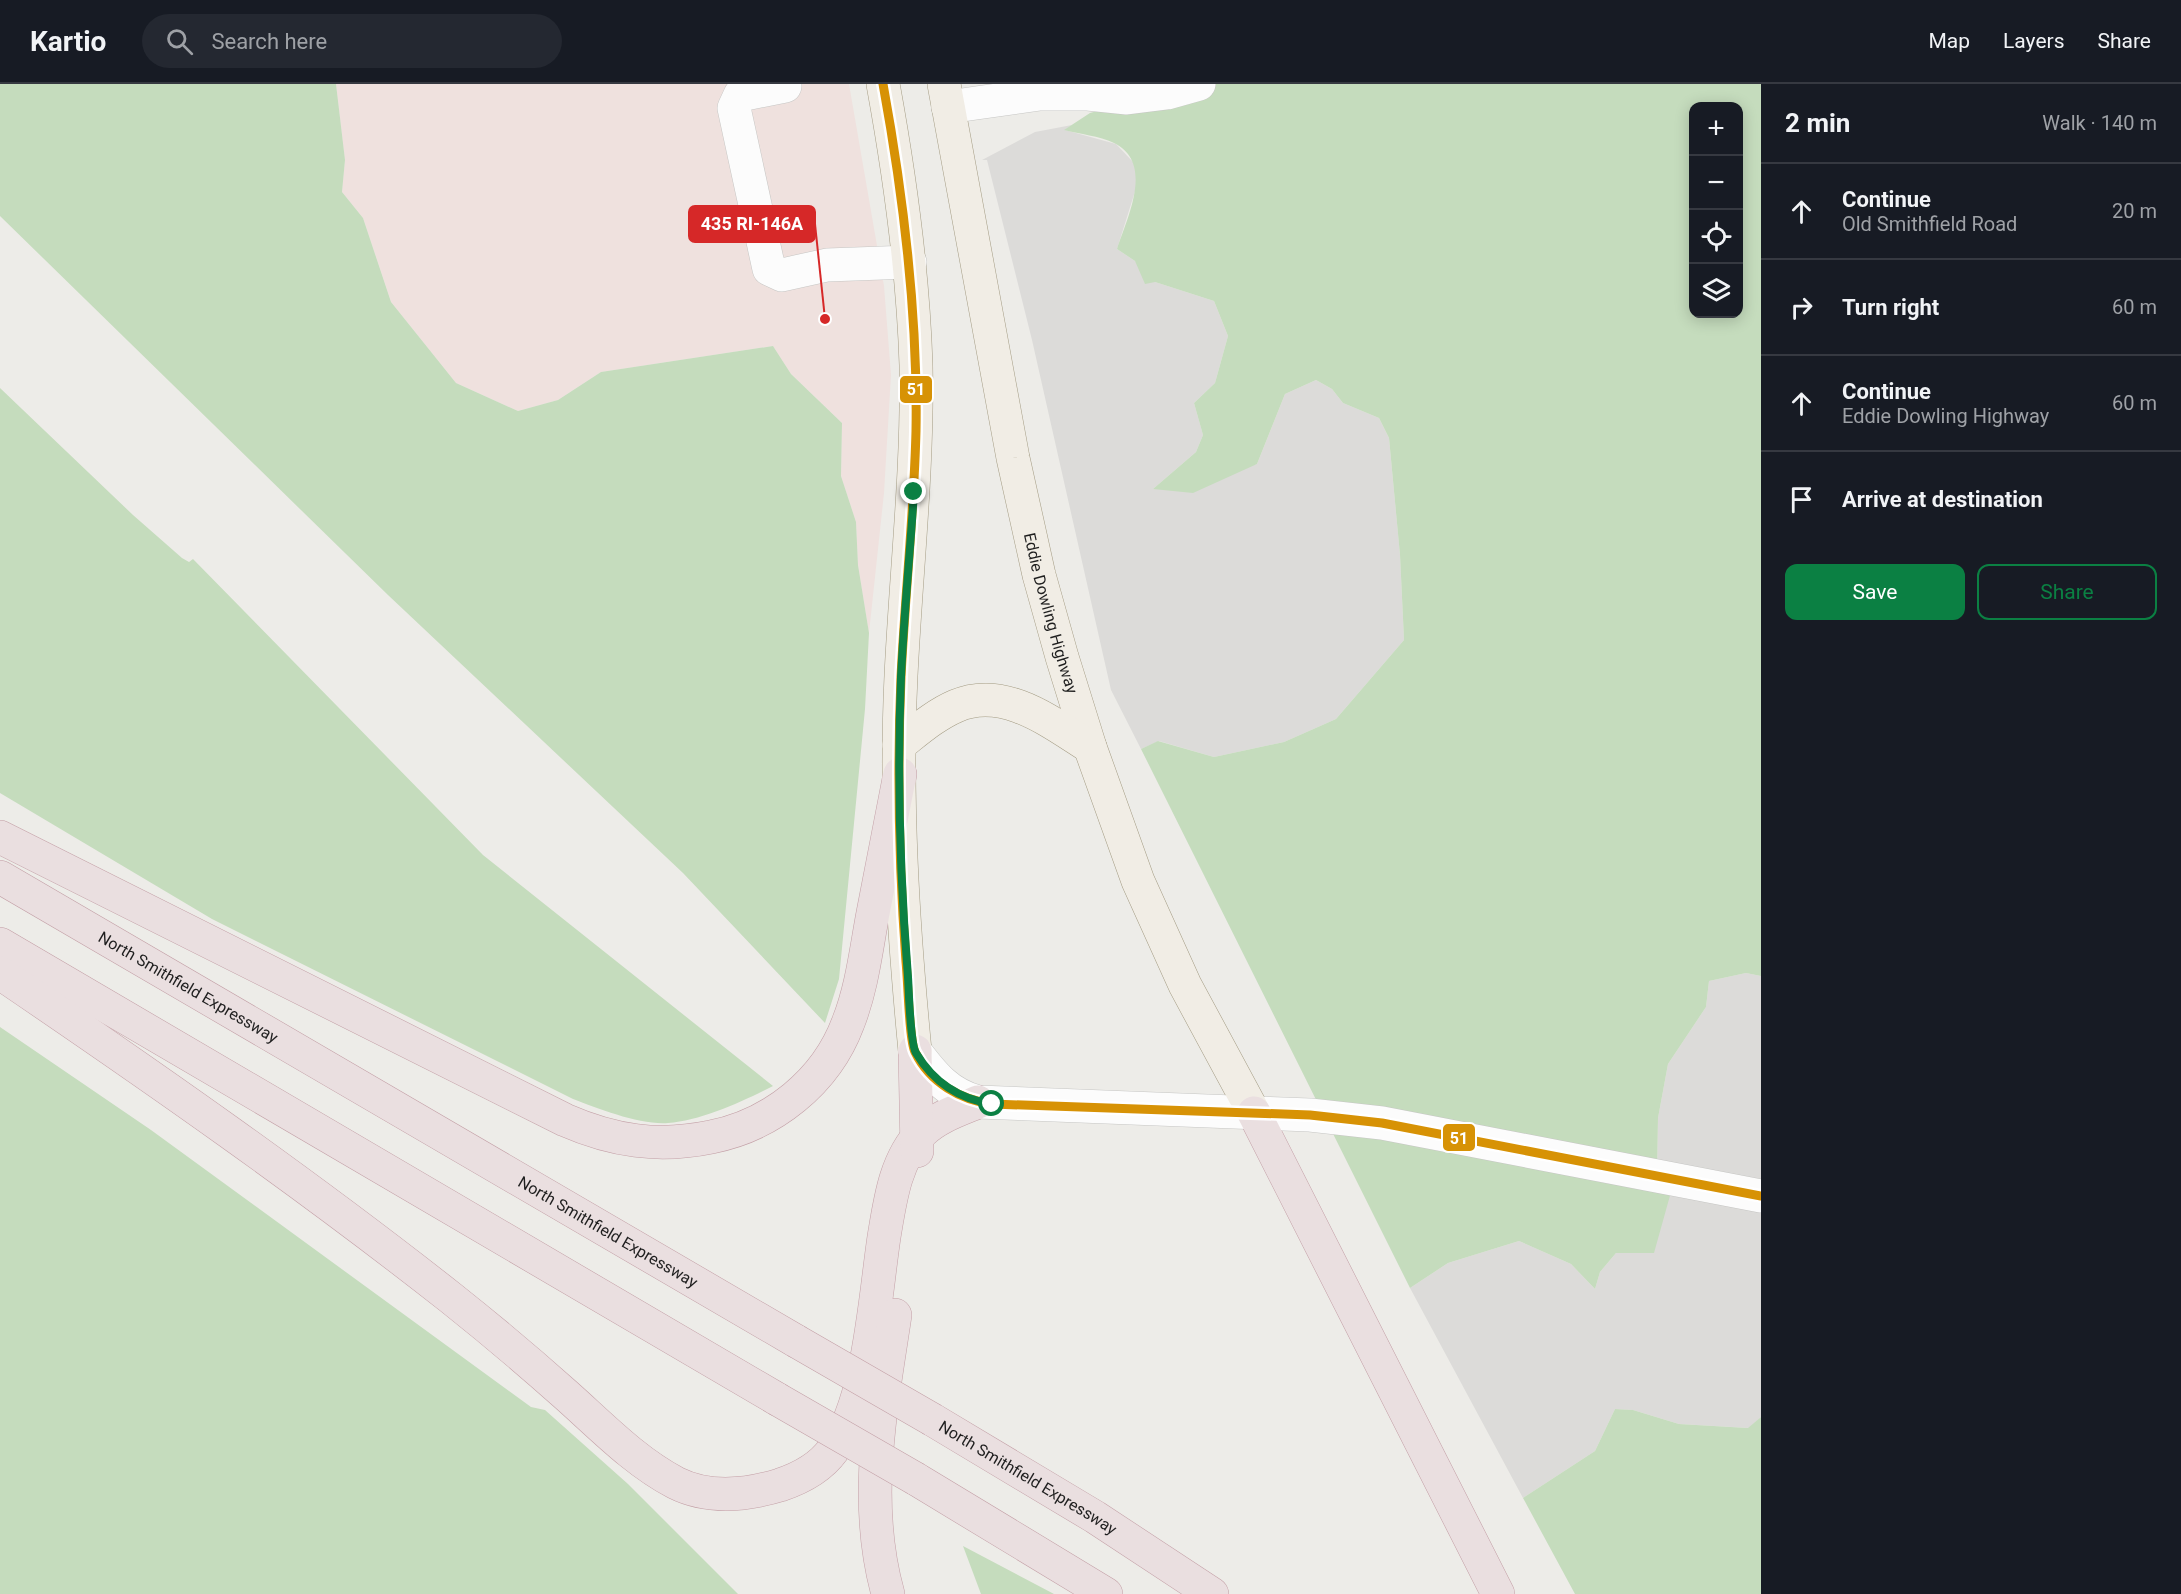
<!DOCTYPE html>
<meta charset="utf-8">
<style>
:root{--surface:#171b24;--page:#242831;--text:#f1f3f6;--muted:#9ea1a6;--line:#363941;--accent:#0b8043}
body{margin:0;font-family:Roboto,sans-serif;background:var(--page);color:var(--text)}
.controls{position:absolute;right:18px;top:18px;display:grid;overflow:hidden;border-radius:12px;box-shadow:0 3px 15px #0003}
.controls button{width:54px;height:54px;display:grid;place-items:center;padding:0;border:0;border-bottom:2px solid var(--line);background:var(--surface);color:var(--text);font:30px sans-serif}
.stop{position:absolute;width:18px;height:18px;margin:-14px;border:4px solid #0b8043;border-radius:50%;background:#fff}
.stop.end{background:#0b8043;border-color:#fff;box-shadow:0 2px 6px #0008}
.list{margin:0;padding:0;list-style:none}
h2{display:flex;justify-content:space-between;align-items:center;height:78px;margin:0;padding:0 24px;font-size:26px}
h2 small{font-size:20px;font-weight:400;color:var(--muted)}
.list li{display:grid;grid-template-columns:39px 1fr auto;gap:18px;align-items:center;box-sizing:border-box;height:96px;padding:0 24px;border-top:2px solid var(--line)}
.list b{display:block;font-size:22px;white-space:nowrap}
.list p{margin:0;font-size:20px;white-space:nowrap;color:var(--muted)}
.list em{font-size:20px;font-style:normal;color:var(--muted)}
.actions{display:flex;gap:12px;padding:18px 24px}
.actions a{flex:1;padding:14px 0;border:2px solid var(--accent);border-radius:12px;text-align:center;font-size:21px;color:var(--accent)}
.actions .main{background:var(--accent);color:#fff}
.icon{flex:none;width:33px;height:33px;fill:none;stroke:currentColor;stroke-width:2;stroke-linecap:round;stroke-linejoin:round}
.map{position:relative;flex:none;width:1761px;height:1510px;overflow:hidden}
header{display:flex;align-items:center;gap:36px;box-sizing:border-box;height:84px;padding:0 30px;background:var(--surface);border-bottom:2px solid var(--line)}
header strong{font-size:28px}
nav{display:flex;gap:33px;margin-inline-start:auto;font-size:21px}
.search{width:420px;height:54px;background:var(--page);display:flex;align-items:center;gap:15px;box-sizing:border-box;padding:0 21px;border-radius:33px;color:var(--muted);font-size:22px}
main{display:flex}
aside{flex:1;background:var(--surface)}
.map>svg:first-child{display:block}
.residential{fill:#dcdbd9}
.commercial{fill:#efe1de}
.forest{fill:#c5dcbd;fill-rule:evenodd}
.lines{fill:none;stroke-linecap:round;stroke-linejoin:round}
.minor-casing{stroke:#c6c6c4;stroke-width:34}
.major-casing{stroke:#a49c84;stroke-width:34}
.highway-casing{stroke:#c39fa6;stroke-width:34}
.minor{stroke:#fcfcfc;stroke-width:33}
.major{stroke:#f1ede5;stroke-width:33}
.highway{stroke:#eadfe0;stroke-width:33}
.highway-bridge-casing{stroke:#c39fa6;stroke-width:34;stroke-linecap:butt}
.highway-bridge{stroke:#eadfe0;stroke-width:33}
.bus-1-casing{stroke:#fff;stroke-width:14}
.bus-1{stroke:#d79205;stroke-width:9}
.route{stroke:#0b8043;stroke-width:8}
.labels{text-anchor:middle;stroke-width:4.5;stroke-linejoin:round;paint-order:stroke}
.street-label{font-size:16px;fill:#1f1f1f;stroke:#fff}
.leader{fill:none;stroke:#d62828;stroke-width:2}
.callout-dot{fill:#d62828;stroke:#fff;stroke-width:2}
.callout{fill:#d62828;stroke:#d62828;stroke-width:2}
.callout-label{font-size:18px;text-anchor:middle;font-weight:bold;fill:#fff}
.line-badge{stroke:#fff;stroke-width:2}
.badge-label{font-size:16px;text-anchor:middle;font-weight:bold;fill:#fff}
</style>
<header>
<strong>Kartio</strong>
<div class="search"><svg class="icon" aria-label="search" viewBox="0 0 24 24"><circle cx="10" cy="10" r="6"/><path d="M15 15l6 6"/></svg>Search here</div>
<nav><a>Map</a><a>Layers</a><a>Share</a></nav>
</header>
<main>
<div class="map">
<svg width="1761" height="1510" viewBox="0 0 1761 1510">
<rect width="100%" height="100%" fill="#edece8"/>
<!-- residential -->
<path class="residential" d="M1072 41 1065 46 1116 60 1135 80 1137 101 1117 165 1135 177 1155 198 1214 217 1228 252 1215 299 1194 319 1203 351 1196 368 1153 405 1257 380 1285 310 1316 296 1332 305 1343 319 1379 334 1389 354 1400 471 1404 556 1336 635 1284 658 1214 673 1159 657 1141 665 1111 606 1032 256 987 76H982L1035 48Z
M1746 889 1761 892V1333L1749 1344 1679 1340 1633 1326 1615 1325 1595 1367 1523 1414 1410 1204 1448 1179 1519 1157 1571 1180 1595 1205 1600 1188 1616 1169 1657 1092 1658 1034 1668 980 1706 923 1709 897Z"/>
<!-- commercial -->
<path class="commercial" d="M336 0H849L884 202 891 291 884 409 869 549 858 481 856 438 841 392 842 339 791 290 773 262 601 288 558 316 518 327 456 299 391 218 363 134 342 108 345 76Z"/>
<!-- forest -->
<path class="forest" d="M0 0H336L345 76 342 108 363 134 391 218 456 299 518 327 558 316 601 288 773 262 791 290 842 339 841 392 856 438 858 481 869 549 865 625 839 895 825 939 683 789 388 511 0 132Z
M1196 0H1761V892L1746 889 1709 897 1706 923 1668 980 1658 1034 1657 1092 1671 1108 1654 1169H1616L1600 1188 1595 1205 1571 1180 1519 1157 1448 1179 1410 1204 1141 665 1158 657 1214 673 1284 658 1336 635 1404 556 1400 471 1389 354 1379 334 1343 319 1332 305 1316 296 1285 310 1257 380 1193 409 1153 405 1196 368 1203 351 1194 319 1215 299 1228 252 1214 217 1155 198 1145 200 1135 177 1117 165C1127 134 1155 79 1114 59 1099 52 1080 50 1064 46L1090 29ZM1694 22H1738V230H1694Z
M0 304 133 431 182 474 189 478 193 475 483 771 773 1002C744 1017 701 1037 668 1039 640 1041 599 1025 573 1015L212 835 0 709Z
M0 943 151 1046 531 1323 545 1326 628 1400 738 1510H0Z
M1615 1325 1633 1326 1679 1340 1748 1344 1761 1333V1510H1575L1523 1414 1595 1367Z
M963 1462 1054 1510H981Z"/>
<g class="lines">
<!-- minor casing -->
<g class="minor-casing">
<path id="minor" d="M785 2 740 11 734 24 769 185 782 191 827 181 910 178
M948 23 1040 10H1088L1127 14 1167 9 1199 0
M915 967C933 991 948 1010 978 1018L1310 1031 1382 1039 1761 1112"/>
</g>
<!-- major casing -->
<g class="major-casing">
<g id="major">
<path d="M883 0C900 93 913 186 916 281 918 385 906 488 901 592 895 717 903 843 915 967"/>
<path id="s1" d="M944 0 1013 374 1039 491 1062 573 1090 663 1138 797 1185 901 1254 1029"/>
<path d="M899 661C917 647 935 631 956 622 1004 601 1052 639 1090 663"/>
</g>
</g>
<!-- highway casing -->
<g class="highway-casing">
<g id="highway">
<path d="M0 753 565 1036C613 1057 658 1064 711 1053 772 1041 826 998 848 939 862 904 866 866 873 829 882 783 891 736 900 690"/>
<path id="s2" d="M0 793 796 1257"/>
<path d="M0 860 777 1315"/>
<path d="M0 889C153 993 305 1099 451 1214 490 1245 528 1277 565 1310 600 1341 634 1377 676 1399 708 1415 747 1411 780 1401 801 1394 820 1384 833 1366 869 1319 875 1213 884 1153 890 1117 895 1076 922 1048 937 1033 959 1026 978 1018"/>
<path d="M915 967 917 1067"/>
<path d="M1254 1029 1498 1510"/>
<path id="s3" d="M933 1336 1095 1433 1212 1510"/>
<path d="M916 1395 1106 1510"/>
<path d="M888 1510C862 1417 881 1325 895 1231"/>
</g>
</g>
<!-- minor -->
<use href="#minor" class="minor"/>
<!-- major -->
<use href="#major" class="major"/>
<!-- highway -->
<use href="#highway" class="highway"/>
<!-- highway-bridge casing -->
<g class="highway-bridge-casing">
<path id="highway-bridge" d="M796 1257 933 1336
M777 1315 916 1395"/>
</g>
<!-- highway-bridge -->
<use href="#highway-bridge" class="highway-bridge"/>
<!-- bus-1 casing -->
<g class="bus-1-casing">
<path id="bus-1" d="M883 0C904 115 918 230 916 347 914 429 905 511 901 593 897 688 899 784 906 878 908 895 909 956 915 968 930 999 961 1016 992 1020L1310 1031 1382 1039 1761 1112"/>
</g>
<!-- bus-1 -->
<use href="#bus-1" class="bus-1"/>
</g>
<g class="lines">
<!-- route -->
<path class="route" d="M914 408C910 469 904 531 901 593 897 693 900 794 908 893 909 908 910 959 916 969 934 999 959 1015 992 1020"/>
</g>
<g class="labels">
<!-- street labels -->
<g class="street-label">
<text dy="6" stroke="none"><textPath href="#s1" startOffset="540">Eddie Dowling Highway</textPath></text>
<text dy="6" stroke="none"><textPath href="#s2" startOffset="218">North Smithfield Expressway</textPath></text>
<text dy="6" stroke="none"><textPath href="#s2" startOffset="704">North Smithfield Expressway</textPath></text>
<text dy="6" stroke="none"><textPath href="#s3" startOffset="111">North Smithfield Expressway</textPath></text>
</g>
</g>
<!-- callouts -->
<path class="leader" d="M825 235L815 140"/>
<circle class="callout-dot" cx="825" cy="235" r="6"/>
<rect class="callout" x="689" y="122" width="126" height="36" rx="6"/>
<g class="callout-label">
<text x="752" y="146">435 RI-146A</text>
</g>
<g class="line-badge">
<rect x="899" y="291" width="34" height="29" rx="6" fill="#d79205"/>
<rect x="1442" y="1039" width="34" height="29" rx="6" fill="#d79205"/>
</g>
<g class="badge-label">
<text x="916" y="311">51</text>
<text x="1459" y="1060">51</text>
</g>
</svg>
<div class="controls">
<button>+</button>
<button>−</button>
<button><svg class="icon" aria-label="locate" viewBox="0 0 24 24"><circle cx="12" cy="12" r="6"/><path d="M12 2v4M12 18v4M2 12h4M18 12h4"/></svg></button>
<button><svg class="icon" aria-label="layers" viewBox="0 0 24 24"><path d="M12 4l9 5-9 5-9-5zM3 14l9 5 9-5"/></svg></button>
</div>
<div class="stop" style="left:992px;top:1020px"></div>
<div class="stop end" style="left:914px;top:408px"></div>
</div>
<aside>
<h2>2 min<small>Walk · 140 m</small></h2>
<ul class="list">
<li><svg class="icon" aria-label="ahead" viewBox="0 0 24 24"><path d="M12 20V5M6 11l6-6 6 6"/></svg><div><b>Continue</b><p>Old Smithfield Road</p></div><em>20 m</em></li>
<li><svg class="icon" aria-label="right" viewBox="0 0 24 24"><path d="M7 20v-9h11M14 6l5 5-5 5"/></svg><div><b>Turn right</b></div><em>60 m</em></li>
<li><svg class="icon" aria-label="ahead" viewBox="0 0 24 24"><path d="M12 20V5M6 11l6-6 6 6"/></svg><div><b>Continue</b><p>Eddie Dowling Highway</p></div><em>60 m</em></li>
<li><svg class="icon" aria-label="arrive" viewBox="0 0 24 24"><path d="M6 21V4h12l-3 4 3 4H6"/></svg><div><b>Arrive at destination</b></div></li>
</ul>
<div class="actions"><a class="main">Save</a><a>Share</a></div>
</aside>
</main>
